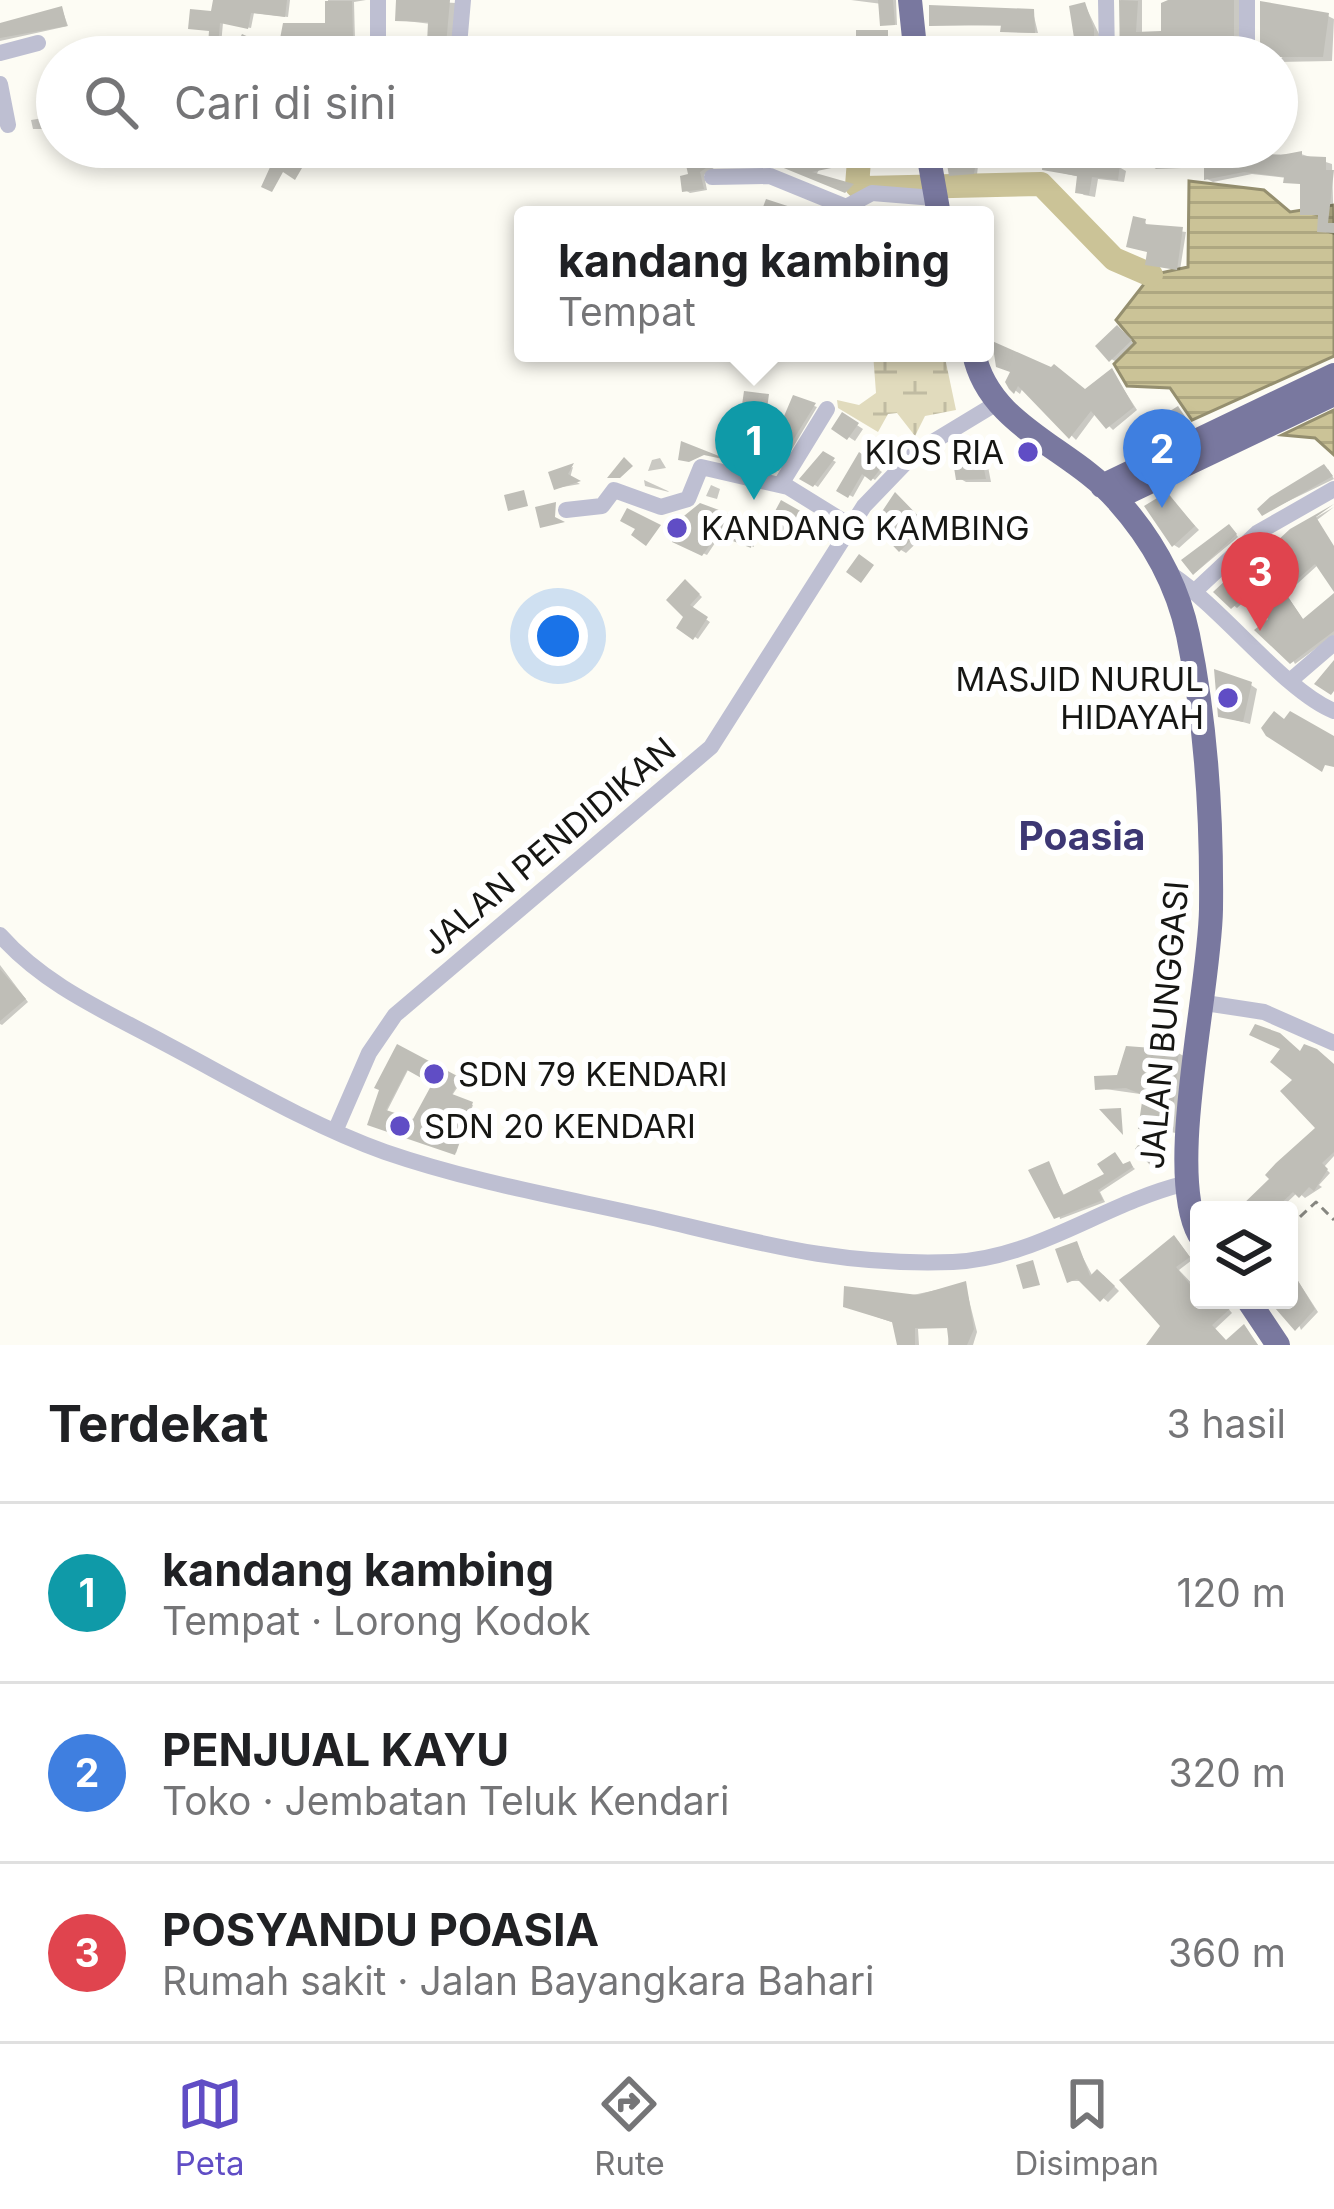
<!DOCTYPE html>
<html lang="id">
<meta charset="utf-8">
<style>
:root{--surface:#fff;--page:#f2f2f2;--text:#202124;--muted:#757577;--line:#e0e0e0;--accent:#604dc5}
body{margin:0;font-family:Inter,sans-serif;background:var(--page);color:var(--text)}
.controls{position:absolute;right:36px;bottom:36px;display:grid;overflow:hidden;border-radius:12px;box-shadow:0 6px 18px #0003}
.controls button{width:108px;height:108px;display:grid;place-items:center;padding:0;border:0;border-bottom:3px solid var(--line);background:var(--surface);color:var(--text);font:60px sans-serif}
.you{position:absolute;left:558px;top:636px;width:42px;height:42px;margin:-30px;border:9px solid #fff;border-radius:50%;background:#1a73e8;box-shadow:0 0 0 18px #1a73e833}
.badge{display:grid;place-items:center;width:78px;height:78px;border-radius:50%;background:var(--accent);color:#fff;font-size:39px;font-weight:700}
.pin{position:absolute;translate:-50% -99px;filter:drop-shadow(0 3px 6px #0008)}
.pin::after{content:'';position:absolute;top:63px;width:42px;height:36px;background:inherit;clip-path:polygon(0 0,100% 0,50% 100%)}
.popup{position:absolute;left:514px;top:206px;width:480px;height:156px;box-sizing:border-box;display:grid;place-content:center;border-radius:12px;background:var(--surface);filter:drop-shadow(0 3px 9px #0005);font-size:39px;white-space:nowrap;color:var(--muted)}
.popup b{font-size:45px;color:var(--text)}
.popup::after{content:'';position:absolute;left:50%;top:100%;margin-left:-24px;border:24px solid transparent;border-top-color:var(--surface)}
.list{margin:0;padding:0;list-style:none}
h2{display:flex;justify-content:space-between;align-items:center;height:156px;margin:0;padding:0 48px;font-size:51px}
h2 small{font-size:39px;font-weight:400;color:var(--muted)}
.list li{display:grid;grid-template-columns:78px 1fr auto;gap:36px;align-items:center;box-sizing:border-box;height:180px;padding:0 48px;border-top:3px solid var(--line)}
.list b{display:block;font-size:45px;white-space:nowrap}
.list p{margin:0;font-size:39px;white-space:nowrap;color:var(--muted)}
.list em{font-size:39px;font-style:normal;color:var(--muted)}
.icon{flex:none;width:66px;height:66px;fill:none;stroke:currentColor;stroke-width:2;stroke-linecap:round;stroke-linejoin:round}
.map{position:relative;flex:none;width:1334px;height:1345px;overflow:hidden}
.search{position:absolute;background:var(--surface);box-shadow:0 6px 18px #0003;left:36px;right:36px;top:36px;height:132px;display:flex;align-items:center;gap:30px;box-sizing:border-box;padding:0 42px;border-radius:66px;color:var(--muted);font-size:45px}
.sheet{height:696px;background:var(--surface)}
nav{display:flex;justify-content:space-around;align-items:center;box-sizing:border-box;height:168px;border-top:3px solid var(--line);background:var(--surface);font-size:33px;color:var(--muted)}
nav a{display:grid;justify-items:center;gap:6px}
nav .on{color:var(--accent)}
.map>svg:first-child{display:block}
.wetland{fill:url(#wetland-marsh)}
.water{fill:url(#water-rules);stroke:#958f6f;stroke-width:3}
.shadow{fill:#0003;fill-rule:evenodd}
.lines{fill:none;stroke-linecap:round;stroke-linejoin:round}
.river{stroke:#cbc397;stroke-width:24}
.building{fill:#bfbeb7;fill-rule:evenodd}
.path{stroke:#878781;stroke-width:3;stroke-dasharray:9 6;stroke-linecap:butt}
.minor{stroke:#bebfd2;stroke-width:16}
.highway{stroke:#79789f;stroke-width:24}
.poi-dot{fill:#604dc5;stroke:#fff;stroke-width:4.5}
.labels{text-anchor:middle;stroke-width:12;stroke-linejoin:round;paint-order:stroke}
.poi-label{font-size:33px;fill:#161613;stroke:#fff;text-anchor:start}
.street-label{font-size:33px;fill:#161613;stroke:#fff}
.quarter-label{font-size:39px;font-weight:bold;fill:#3d3773;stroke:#fff}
</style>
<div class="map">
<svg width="1334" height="1345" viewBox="0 0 1334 1345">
<defs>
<pattern id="wetland-marsh" width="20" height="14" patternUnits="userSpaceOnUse" patternTransform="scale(3)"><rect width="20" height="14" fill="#e1dbbd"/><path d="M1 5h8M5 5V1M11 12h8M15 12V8" fill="none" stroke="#c0bba2"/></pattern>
<pattern id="water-rules" width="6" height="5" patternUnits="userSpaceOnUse" patternTransform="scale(3)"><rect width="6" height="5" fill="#cbc397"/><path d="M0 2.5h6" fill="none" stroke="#aea781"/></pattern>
</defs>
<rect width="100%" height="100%" fill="#fdfcf4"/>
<!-- wetland -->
<path class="wetland" d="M873 353H944L956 410 925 416 915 436 897 413 888 414 878 432 838 408 837 400 859 405 876 393Z"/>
<!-- water -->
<path class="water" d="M1189 181 1264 190 1290 212 1334 205V356L1192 420 1170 388 1127 386 1114 364 1135 343 1116 320 1151 275 1188 267Z
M1334 410V455L1315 438 1282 435Z"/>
<!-- shadow -->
<path class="shadow" d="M215 0H290L288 17 254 13 251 28 223 23 221 45 214 44 212 31Z
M328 0H366L354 2 355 40 367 42V49L311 43 309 57H299L298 46 328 26Z
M399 0 456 3 452 47 430 42 431 24 398 20Z
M851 0H896L897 25 883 24 882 4Z
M1121 0H1142V35L1164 34 1207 0H1241V57H1119Z
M1085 5 1099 34 1101 57H938L937 47 949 46 957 56 1080 53Z
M62 9 68 26 0 41V24Z
M1033 12 1038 33 1007 32 1004 26 932 24Z
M1328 16 1334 19 1332 61 1277 62Z
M43 118 49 129H33L31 120Z
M686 147H801L810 152 806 159 826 158 816 175 778 164 718 165 704 175 707 190 690 193 685 190 691 177Z
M947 147H980L977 175 952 174Z
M1044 147H1065V154L1119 167 1126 171 1124 182 1098 179 1095 197 1084 195 1078 191 1080 177 1045 169Z
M1260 147 1259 155 1301 154 1332 164 1334 235 1320 230V217L1303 213V185L1287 178 1252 174 1213 182 1207 179V167L1156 169 1150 165 1151 152 1131 148Z
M1145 222 1148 227 1186 232 1180 270 1152 265 1150 252 1133 248Z
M1121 331 1133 343 1115 361 1111 359Z
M1052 371 1086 392 1112 371 1137 410 1113 430 1096 413 1076 440 1023 387 1020 394 1011 387Z
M795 399 817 407 779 471 727 459 761 455 769 459Z
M843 416 863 429 855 441 835 428Z
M978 447 985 451 991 482H966L959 478Z
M823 455 836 462 818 487 804 478Z
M860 456 882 472 875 480 866 474 853 497 840 490Z
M660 458 666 468 648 471 652 460Z
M573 467 570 478 580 484 557 488 552 474Z
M1328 469 1334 479 1264 513Z
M644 480 668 491 669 492 645 486Z
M711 485 720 489 717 499 706 496Z
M1167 495 1199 530 1179 548 1174 545Z
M901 499 931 529 906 553 901 550Z
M783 504 833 533 828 542 797 522 789 535 771 525Z
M1334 507 1317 520 1334 547V587L1319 564 1286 594 1304 621 1334 597V635L1295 664 1272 619 1251 595 1237 608 1217 592 1266 589 1284 571 1292 531Z
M753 526 754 547 721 534 707 555 675 540Z
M1232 529 1238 537 1195 573Z
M689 585 702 597 691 609 710 622 698 639 680 627 687 616Z
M1251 685 1257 689 1250 724 1221 716Z
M0 965 28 1002 2 1025 0 1024Z
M398 1048 461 1082 451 1097 473 1105 456 1153 371 1124ZM409 1068 436 1082 415 1123 386 1113Z
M1178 1053 1184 1056 1176 1133 1141 1127 1147 1095 1098 1088Z
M1302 1054 1334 1069V1156L1324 1167 1330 1173 1319 1185 1322 1187 1305 1198 1298 1192 1279 1210H1242L1319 1128 1296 1079Z
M1048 1164 1065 1197 1130 1164 1135 1169 1100 1192 1105 1202 1060 1219Z
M1178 1241 1192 1260 1179 1270 1199 1291V1300H1221L1232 1313 1215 1329 1227 1342 1245 1328 1258 1345H1191L1185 1339 1177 1345H1149L1163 1326Z
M1076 1244 1093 1277 1103 1275 1119 1291 1108 1302 1083 1281H1070Z
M1289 1267 1318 1312 1301 1330 1289 1300Z
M965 1284 977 1332 973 1345H948L950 1328 918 1329 919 1345H900V1325L851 1308Z"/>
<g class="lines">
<!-- river -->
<path class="river" d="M860 147 857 186 865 188 1041 184 1114 259 1151 275"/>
</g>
<!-- building -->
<path class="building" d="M213 0H287L285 17 251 13 248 29 220 23 218 45 208 44 209 31 188 29 190 9 211 11Z
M396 0H450L446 45 427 44 428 22 395 21Z
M878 0H893L895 25 880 26Z
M1119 0 1138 1 1136 32 1161 31V3L1168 0H1234V57H1120Z
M325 1H352L353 37H365V50L308 44 307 57H294L295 47 279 44 283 23H325Z
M1260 1 1329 13 1323 57H1260Z
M1085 2 1094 29V57H1077L1069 6Z
M929 5 1034 9 1035 33 1000 32 1001 25 929 26Z
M62 6 67 26 0 38V23Z
M856 30H888V49H856Z
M242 34 258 41 250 57 234 50Z
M413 45 446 51 445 57H394L396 46Z
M473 47H501V57H473Z
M682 147H806L801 157 847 148 846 165 812 172 854 184 845 193 774 164H712L700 172 704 189 682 192 680 176 688 174Z
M944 147H978L974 174 949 176Z
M1044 147 1120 164 1118 180 1092 177 1089 195 1075 193 1077 176 1042 170Z
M1174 147 1281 155 1302 151V156L1326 157V170H1334L1328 223H1334V233L1317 232 1318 215H1300V184L1283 183 1284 177 1244 172 1204 180V165L1147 167 1148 157 1174 154Z
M266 154 294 163 302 168 295 180 283 172 272 192 261 187 271 165 263 160Z
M766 199 809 213 808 215H760Z
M1133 216 1146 219 1145 224 1183 227 1177 270 1145 265 1147 252 1126 247Z
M1117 325 1132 340 1109 362 1095 346Z
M992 341 1051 367 1054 364 1085 389 1112 368 1134 407 1106 429 1091 411 1069 439 1018 386 1014 394 1009 389 1005 382 1010 372 996 367Z
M744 391 769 394 767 409 742 405Z
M793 395 816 403 774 471 762 468Z
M1178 406 1186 418 1169 428 1162 416Z
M842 412 859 423 847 440 831 429Z
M681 441 724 458 726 451 736 453 738 446 762 452 760 467 704 455 689 462 678 460Z
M979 444 986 479 956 480 951 449Z
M823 451 835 458 813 487 799 479Z
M859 452 881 468 871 481 862 474 848 498 836 491Z
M624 457 633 466 620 478H607Z
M574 463 568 474 581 481 554 490 548 472Z
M1324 464 1333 476 1262 516 1257 509 1270 497Z
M524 490 528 506 508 511 504 495Z
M895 492 927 525 899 552 873 525Z
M1167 492 1195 526 1172 547 1144 506Z
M781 500 832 529 824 542 792 523 785 536 767 526Z
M556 502 555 517 565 522 540 528 535 507Z
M700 503 754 523 751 548 717 535 702 556 672 542 674 524Z
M1334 504 1316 517 1334 546V592L1315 564 1284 591 1303 619 1334 593V631L1290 664 1254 630 1268 619 1247 595 1231 609 1213 592 1245 562 1264 586 1280 571 1264 553 1290 529Z
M627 508 661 525 646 546 631 535 635 529 620 521Z
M1229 524 1237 534 1193 575 1181 560Z
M859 554 874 565 861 583 846 572Z
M685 579 700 594 690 605 708 617 693 640 676 628 683 617 666 600Z
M1334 660V691L1331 695 1314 684Z
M1214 669 1252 682 1243 722 1218 717Z
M1274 711 1284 719 1290 711 1334 736V767L1325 765 1322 772 1266 736 1261 728Z
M0 969 26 999 0 1021Z
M1255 1024 1280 1033 1300 1051 1304 1044 1317 1049 1334 1064V1152L1322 1163 1328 1169 1314 1191 1309 1187 1299 1198 1293 1192 1274 1210H1237L1269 1179 1265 1175 1276 1163 1315 1128 1280 1091 1292 1080 1270 1062 1280 1049 1249 1035Z
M397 1044 461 1078 452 1094 473 1102 455 1155 367 1125 379 1090 374 1088ZM407 1070 432 1084 413 1119 386 1110Z
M1126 1046 1179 1050 1171 1132 1138 1129 1143 1095 1126 1088 1095 1090 1094 1076 1117 1075Z
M1121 1108 1123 1135 1099 1109Z
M1148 1132 1166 1152 1151 1166 1135 1149Z
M1115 1152 1123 1164 1130 1161 1133 1167 1098 1190 1103 1200 1054 1219 1028 1170 1049 1161 1063 1195 1104 1174 1097 1164Z
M1174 1235 1190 1257 1176 1267 1195 1291 1199 1287V1300H1227L1233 1306 1212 1325 1226 1340 1244 1324 1258 1345H1146L1160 1326 1119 1280Z
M1077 1241 1090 1276 1097 1269 1115 1286 1100 1302 1077 1279 1067 1283 1055 1249Z
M1033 1260 1040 1285 1023 1289 1016 1265Z
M1289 1266 1315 1309 1295 1331 1268 1300H1289Z
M966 1281 974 1329 967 1345H949L947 1328H915V1345H897L892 1322 843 1307 844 1286 918 1295Z"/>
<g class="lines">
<!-- path -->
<path class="path" d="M1289 1227 1316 1202 1334 1220"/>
<!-- minor -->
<path class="minor" d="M378 0V57
M1106 0 1107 57
M1247 0V57
M0 53 38 43
M458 57 463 0
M0 84 8 125
M712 177 770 176 846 207 872 193 934 198
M781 484 827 409
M566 510 602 506 614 490 661 507 688 499 701 467 788 487 851 526
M1172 575C1224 610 1286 692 1334 711
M1195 591 1257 533 1334 489
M1291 680 1334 643
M0 935C45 986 107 1012 166 1044 236 1081 310 1125 385 1152 475 1183 566 1198 658 1219 764 1244 841 1266 953 1262 1037 1258 1103 1204 1183 1184
M1205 1003 1264 1012 1334 1043
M336 1129 369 1053 395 1015 711 747 864 506 916 452 997 403"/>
<!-- highway -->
<path class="highway" d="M910 0 916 57
M927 147 939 215
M974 353C988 426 1072 448 1117 500 1153 540 1177 583 1188 635 1206 722 1212 820 1211 909 1210 990 1165 1171 1199 1234
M1102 486 1334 375
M1116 498 1334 394
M1248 1300 1278 1345"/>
</g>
<!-- markers -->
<g class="poi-dot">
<circle cx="1028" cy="452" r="12"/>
<circle cx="677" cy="528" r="12"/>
<circle cx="1228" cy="698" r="12"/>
<circle cx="434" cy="1074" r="12"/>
<circle cx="400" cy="1126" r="12"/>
</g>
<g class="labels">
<!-- poi labels -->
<g class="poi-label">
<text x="1004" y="464" text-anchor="end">KIOS RIA</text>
<text x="701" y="540">KANDANG KAMBING</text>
<text x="1204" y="691" text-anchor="end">MASJID NURUL<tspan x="1204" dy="38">HIDAYAH</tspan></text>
<text x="458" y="1086">SDN 79 KENDARI</text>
<text x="424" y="1138">SDN 20 KENDARI</text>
</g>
<!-- street labels -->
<g class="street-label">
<text transform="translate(549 846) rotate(-40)" y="12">JALAN PENDIDIKAN</text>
<text transform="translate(1164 1025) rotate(-85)" y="12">JALAN BUNGGASI</text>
</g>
<!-- quarter labels -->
<g class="quarter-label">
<text x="1082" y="850">Poasia</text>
</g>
</g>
</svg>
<div class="controls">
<button><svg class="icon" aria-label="layers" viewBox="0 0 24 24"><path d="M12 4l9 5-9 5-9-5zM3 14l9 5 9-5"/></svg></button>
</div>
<div class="you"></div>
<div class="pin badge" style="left:754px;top:500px;background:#0f9aa8">1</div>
<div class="popup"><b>kandang kambing</b>Tempat</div>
<div class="pin badge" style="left:1162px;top:508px;background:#3f7fe0">2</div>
<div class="pin badge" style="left:1260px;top:631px;background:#e0444e">3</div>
<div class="search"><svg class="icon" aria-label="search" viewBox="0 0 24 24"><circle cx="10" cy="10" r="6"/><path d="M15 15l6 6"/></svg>Cari di sini</div>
</div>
<section class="sheet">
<h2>Terdekat<small>3 hasil</small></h2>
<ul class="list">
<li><span class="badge" style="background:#0f9aa8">1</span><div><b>kandang kambing</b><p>Tempat · Lorong Kodok</p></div><em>120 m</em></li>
<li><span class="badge" style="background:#3f7fe0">2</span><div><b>PENJUAL KAYU</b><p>Toko · Jembatan Teluk Kendari</p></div><em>320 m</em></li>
<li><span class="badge" style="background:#e0444e">3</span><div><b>POSYANDU POASIA</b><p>Rumah sakit · Jalan Bayangkara Bahari</p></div><em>360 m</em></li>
</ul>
</section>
<nav>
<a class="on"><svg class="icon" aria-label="map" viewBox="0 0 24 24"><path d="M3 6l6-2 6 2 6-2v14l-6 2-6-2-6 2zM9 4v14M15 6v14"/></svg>Peta</a>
<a><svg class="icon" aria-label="directions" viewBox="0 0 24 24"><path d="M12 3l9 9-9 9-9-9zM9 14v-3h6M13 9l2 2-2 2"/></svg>Rute</a>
<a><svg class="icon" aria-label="saved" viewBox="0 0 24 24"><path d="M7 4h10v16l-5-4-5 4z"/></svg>Disimpan</a>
</nav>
